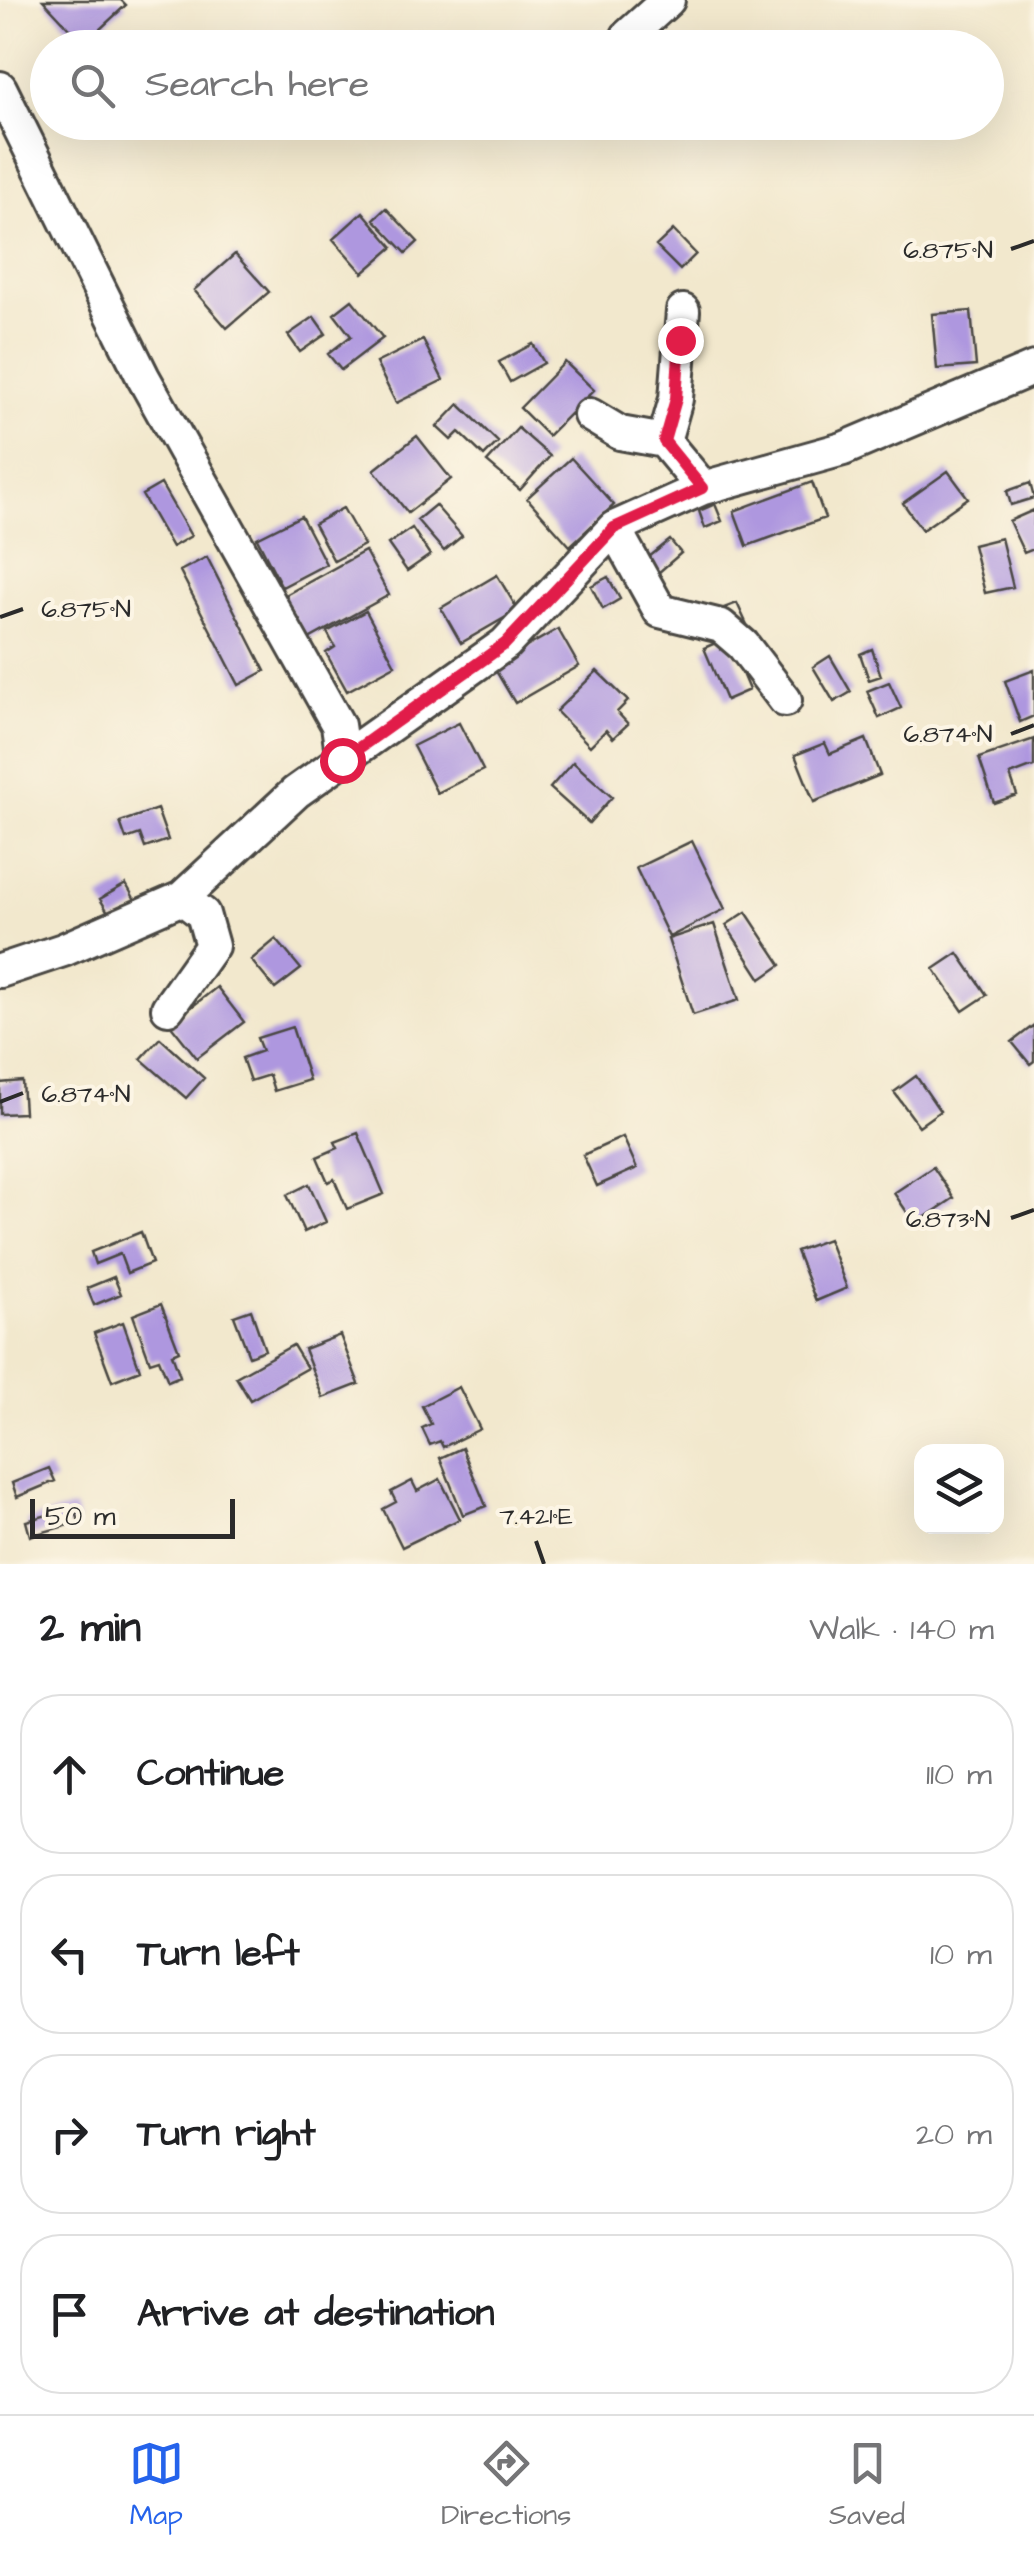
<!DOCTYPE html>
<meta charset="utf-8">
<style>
:root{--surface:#fff;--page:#f2f2f2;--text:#202124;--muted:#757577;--line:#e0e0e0;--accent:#2563eb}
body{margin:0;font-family:"Architects Daughter",sans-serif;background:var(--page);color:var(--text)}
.controls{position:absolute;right:30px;bottom:30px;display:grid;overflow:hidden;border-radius:20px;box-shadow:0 10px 40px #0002}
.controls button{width:90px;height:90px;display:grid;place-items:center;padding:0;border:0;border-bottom:2px solid var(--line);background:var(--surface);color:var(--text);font:50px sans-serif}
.scale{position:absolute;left:30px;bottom:25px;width:205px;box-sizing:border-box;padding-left:10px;border:5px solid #2b2b2b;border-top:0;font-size:28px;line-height:35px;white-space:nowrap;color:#2b2b2b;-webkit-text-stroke:8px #fcf5e5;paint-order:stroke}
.stop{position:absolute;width:30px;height:30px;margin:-22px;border:8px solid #e11d48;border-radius:50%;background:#fff}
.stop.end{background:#e11d48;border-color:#fff;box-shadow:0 2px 10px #0008}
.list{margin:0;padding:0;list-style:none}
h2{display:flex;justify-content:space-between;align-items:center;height:130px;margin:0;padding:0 40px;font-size:42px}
h2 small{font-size:32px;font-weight:400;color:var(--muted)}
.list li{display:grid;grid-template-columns:65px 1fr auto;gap:30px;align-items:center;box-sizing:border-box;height:160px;margin:0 20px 20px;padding:0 20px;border:2px solid var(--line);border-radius:40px}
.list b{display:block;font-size:38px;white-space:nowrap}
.list em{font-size:32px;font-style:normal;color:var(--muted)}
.icon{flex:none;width:55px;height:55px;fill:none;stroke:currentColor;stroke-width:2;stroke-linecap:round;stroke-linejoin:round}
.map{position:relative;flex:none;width:1034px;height:1564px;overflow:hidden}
.search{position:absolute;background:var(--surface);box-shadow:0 10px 40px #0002;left:30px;right:30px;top:30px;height:110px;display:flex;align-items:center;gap:25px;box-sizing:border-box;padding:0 35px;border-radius:55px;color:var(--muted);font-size:38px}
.sheet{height:850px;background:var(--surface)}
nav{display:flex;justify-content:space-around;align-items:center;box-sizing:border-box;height:140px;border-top:2px solid var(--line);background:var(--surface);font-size:28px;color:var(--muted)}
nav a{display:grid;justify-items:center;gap:5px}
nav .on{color:var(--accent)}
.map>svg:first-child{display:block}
.building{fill:#ae97df}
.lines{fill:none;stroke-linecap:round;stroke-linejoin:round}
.minor-casing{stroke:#494743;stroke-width:38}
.minor{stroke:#fff;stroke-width:32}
.route{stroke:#e11d48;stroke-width:12}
.ticks{fill:none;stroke:#2b2b2b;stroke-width:4}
.ticks-label{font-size:25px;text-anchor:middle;fill:#2b2b2b;stroke:#fcf5e5;stroke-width:8;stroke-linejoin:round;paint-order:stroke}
</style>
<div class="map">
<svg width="1034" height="1564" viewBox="0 0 1034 1564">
<rect width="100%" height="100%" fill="#fcf5e5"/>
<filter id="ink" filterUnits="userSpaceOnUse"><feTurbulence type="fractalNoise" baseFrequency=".01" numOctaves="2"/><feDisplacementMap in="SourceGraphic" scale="20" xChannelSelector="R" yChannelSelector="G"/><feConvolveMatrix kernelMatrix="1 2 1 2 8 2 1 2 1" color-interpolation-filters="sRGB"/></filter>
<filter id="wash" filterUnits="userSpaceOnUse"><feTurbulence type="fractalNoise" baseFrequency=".0048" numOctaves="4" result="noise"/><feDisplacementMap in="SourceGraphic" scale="40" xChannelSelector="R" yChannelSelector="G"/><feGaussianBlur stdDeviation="2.25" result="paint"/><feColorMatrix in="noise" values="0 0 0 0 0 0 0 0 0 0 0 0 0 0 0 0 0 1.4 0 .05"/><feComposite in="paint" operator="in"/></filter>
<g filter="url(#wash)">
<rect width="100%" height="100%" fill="#f2e8cd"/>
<g id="blocks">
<!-- building -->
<path class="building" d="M43 0H121L126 5 84 44Z
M386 208 418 242 406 253 374 219Z
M363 212 393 247 363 273 333 239Z
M673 230 696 254 680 270 656 246Z
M235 254 269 292 227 328 194 290Z
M352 300 383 338 341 370 328 354 351 336 334 314Z
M971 311 976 366 937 369 932 314Z
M314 317 326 334 300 352 288 335Z
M423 340 443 380 396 403 376 363Z
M533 344 544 363 510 382 499 362Z
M565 362 594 390 548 436 520 408Z
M459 404 498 442 484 456 459 432 451 440 437 427Z
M518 428 550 456 520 490 487 462Z
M417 436 451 479 408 513 374 470Z
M571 458 614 505 570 546 527 498Z
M948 471 968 498 922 530 903 503Z
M812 482 825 518 747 546 734 511Z
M1030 483 1034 498 1011 505 1007 491Z
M161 484 191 536 172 547 142 495Z
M715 504 722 521 705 528 699 511Z
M435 505 462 536 444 551 417 520Z
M343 508 364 545 334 561 314 524Z
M1034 510V549L1024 553 1009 521Z
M301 516 326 564 282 587 257 538Z
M412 528 430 555 407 571 388 544Z
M1001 538 1013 587 985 593 973 545Z
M670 540 681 553 650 580 638 566Z
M365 551 389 595 307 640 282 597Z
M207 557 265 671 239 685 180 571Z
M497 575 518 610 461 643 441 608Z
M608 577 620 599 603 609 591 586Z
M737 603 748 627 735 633 724 608Z
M366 611 395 665 347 691 326 653 335 647 327 632Z
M558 629 579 666 515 703 493 666Z
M727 638 749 690 726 700 704 648Z
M872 649 881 676 869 680 860 654Z
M830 656 851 692 834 702 813 667Z
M1034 670V716L1020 722 1005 681Z
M597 671 628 701 617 712 628 724 613 738 606 730 590 746 556 711Z
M889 682 901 708 879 718 867 691Z
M459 723 483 770 437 793 413 746Z
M866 739 880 775 814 802 795 755 825 743 830 754Z
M1034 739V766L1010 775 1017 795 994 803 979 758Z
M573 762 612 797 589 823 550 788Z
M157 809 168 840 145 848 140 834 126 839 120 822Z
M692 841 725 909 669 937 636 868Z
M126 884 139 907 114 922 100 899Z
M746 912 781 965 761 979 726 925Z
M714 924 739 1000 693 1015 668 939Z
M276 939 301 969 275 989 251 960Z
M958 953 987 995 963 1011 934 969Z
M217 987 244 1022 197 1058 170 1024Z
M1034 1025V1061L1030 1064 1012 1042Z
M292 1027 309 1080 274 1091 269 1075 250 1081 242 1058 262 1051 257 1038Z
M160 1038 204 1078 186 1098 141 1059Z
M916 1076 940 1111 919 1126 894 1092Z
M22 1081 24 1113 0 1114V1083Z
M358 1133 384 1194 347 1209 334 1179 328 1182 317 1157 338 1148 335 1142Z
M623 1137 637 1168 597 1186 583 1155Z
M933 1167 954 1198 915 1224 894 1193Z
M309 1184 326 1222 304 1232 287 1195Z
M141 1232 152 1263 127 1273 120 1254 95 1264 91 1252Z
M828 1239 847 1288 816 1301 796 1251Z
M114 1277 121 1294 94 1305 87 1288Z
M161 1304 179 1351 172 1354 180 1376 168 1381 159 1359 150 1362 133 1315Z
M251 1310 265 1350 249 1356 234 1316Z
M123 1322 140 1370 112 1381 94 1333Z
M340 1335 359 1384 323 1398 304 1349Z
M293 1345 307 1368 250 1400 236 1377Z
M459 1387 480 1429 443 1447 440 1441 430 1445 422 1428 431 1424 422 1406Z
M462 1448 486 1506 463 1515 440 1458Z
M49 1468 55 1481 17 1497 12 1483Z
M440 1479 460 1519 402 1547 383 1509 396 1502 391 1492 412 1481 417 1491Z
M75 1507 79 1522 30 1536 26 1521Z"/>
</g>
</g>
<g filter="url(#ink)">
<use href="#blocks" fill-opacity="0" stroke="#494743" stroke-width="2.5"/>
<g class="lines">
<!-- minor casing -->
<g class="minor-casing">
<path id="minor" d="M628 36 668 0
M0 88 143 377 338 725 343 760
M590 415 620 433 664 441 703 488 614 528 660 611 721 626 743 645 785 700
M664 441 676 399 683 311
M703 488 843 449 1034 368
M0 971 63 950 182 898 296 792 505 644 614 528
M168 1008 212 946 203 914 182 898"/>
</g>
<!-- minor -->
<use href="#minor" class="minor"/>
</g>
</g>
<g class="lines" filter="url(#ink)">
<!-- route -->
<path class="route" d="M342 760 505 644 614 528 702 488 664 441 676 399 680 340"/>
</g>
<!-- ticks -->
<path class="ticks" d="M1011 249 1034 241M0 617 23 609M1011 734 1034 725M0 1102 23 1093M1011 1218 1034 1210M536 1541 544 1564"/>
<g class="ticks-label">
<text x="948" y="258">6.875°N</text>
<text x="86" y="617">6.875°N</text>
<text x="948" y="742">6.874°N</text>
<text x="86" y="1102">6.874°N</text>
<text x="948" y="1227">6.873°N</text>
<text x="536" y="1524">7.421°E</text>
</g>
</svg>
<div class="controls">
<button><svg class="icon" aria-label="layers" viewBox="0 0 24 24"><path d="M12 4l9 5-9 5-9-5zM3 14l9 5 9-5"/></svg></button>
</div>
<div class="scale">50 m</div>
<div class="stop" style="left:342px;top:760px"></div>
<div class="stop end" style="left:680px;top:340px"></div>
<div class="search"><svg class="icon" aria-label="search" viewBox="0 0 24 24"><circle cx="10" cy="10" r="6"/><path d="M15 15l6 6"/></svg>Search here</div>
</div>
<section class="sheet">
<h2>2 min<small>Walk · 140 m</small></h2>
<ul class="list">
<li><svg class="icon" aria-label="ahead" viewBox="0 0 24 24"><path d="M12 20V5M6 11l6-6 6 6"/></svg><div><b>Continue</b></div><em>110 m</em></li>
<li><svg class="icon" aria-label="left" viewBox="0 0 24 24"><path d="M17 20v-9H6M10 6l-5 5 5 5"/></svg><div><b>Turn left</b></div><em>10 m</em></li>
<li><svg class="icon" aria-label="right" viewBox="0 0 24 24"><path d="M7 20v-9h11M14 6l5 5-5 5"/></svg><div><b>Turn right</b></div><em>20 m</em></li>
<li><svg class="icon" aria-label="arrive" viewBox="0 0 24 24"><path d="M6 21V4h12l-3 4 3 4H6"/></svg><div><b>Arrive at destination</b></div></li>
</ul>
</section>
<nav>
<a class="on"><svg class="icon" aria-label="map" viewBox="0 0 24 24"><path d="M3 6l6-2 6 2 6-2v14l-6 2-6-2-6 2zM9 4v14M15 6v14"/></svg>Map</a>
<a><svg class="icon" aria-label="directions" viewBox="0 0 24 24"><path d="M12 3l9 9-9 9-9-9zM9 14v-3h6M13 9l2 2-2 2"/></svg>Directions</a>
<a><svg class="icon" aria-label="saved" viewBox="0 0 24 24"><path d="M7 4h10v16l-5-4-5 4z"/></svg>Saved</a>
</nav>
